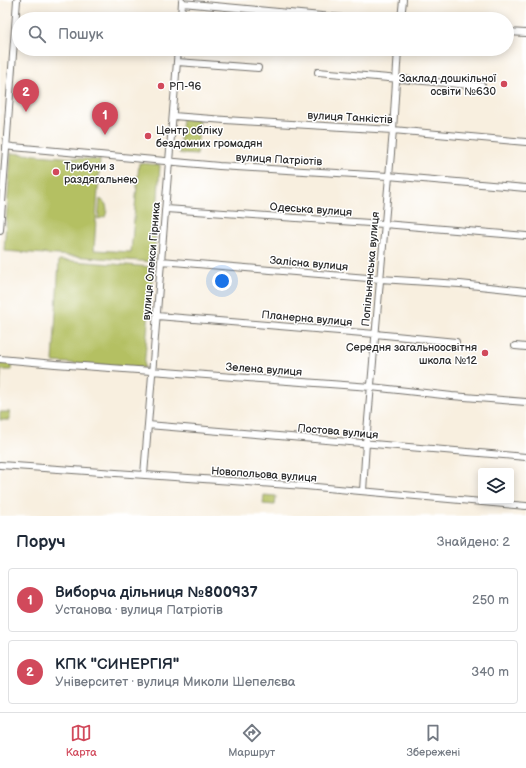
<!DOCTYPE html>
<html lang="uk">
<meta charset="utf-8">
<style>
:root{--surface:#fff;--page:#f2f2f3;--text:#1f2937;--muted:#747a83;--line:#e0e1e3;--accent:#d1495b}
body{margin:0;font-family:"Balsamiq Sans",sans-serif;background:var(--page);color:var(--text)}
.controls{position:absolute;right:12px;bottom:12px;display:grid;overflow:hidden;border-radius:4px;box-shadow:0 2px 10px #0003}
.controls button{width:36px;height:36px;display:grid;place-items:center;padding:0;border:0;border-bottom:1px solid var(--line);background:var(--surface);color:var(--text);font:20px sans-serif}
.you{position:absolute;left:222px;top:281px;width:14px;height:14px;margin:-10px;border:3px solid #fff;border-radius:50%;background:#1a73e8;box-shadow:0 0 0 6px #1a73e833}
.badge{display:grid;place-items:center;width:26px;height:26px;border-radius:50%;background:var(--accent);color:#fff;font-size:13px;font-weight:700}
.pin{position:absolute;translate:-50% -33px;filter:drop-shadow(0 1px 2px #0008)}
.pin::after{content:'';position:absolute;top:21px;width:14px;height:12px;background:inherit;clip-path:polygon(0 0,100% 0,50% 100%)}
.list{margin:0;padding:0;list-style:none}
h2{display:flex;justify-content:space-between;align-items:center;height:52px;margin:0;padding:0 16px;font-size:17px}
h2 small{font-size:13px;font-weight:400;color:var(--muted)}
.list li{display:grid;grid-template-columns:26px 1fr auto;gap:12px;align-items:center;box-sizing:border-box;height:64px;margin:0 8px 8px;padding:0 8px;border:1px solid var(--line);border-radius:4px}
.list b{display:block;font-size:15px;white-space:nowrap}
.list p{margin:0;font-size:13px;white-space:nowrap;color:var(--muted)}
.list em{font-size:13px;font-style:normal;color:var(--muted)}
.icon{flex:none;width:22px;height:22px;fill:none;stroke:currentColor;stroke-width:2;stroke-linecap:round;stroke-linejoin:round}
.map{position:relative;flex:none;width:526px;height:516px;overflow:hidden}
.search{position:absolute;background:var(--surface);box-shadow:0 2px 10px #0003;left:12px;right:12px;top:12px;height:44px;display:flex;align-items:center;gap:10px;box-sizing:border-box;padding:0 14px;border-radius:22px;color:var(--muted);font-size:15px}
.sheet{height:196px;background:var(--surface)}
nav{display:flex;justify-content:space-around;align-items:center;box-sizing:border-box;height:56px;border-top:1px solid var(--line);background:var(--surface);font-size:11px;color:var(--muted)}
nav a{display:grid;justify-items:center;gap:2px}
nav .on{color:var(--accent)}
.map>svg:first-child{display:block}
.green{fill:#b4c062;stroke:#707646}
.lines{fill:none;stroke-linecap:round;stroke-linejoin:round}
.street-casing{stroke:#73706a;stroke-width:8}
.street{stroke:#fff;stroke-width:6}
.poi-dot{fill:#d1495b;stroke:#fff;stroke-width:1.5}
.labels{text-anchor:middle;stroke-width:3;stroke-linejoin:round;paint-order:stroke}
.poi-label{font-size:11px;fill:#2b2b2b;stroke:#fff;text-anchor:start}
.street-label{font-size:11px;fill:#2b2b2b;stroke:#fff}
</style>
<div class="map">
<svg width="526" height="516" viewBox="0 0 526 516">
<rect width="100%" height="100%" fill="#fff"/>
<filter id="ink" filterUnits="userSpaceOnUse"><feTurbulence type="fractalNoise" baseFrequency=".025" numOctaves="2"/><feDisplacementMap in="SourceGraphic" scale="8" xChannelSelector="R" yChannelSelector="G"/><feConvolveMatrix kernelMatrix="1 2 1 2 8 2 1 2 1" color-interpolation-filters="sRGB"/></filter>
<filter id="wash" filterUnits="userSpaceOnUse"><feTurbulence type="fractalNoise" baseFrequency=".012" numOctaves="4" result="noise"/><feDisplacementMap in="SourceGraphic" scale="16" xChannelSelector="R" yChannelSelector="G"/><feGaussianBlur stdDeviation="0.9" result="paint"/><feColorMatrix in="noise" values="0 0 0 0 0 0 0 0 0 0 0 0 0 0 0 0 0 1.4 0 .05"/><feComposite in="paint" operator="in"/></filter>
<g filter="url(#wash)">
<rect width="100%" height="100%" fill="#f8efdf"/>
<!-- green -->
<path class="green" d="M182 118 199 119 197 155 182 154 179 153Z
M11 153 100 160 94 250 131 252 139 163 160 165 154 262 4 251Z
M100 199C108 203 108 210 105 217L98 219Z
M59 260 153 267 144 368 53 362Z
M0 361 12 362V370H1L0 391Z
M0 412H10V420H0Z
M264 495 276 496 275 505 263 504Z"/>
</g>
<g filter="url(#ink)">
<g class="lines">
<!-- street casing -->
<g class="street-casing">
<path id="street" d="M182 3 354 19
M181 19 182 1
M401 19 403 0
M507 32 526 33
M177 62 258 68
M318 72 482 86
M173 116 225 120 393 130 526 142
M6 146 13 147 219 166 388 176 526 188
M166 209 384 224 526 236
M0 230 17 0
M161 261 380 279 460 284 526 291
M157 316 375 334 456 342
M515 346 526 347
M0 359 55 364 371 387 452 396 526 402
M148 425 526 457
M0 465 305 486 526 506
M144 475 178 49
M363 491 366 443 393 130 398 49"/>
</g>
<!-- street -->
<use href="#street" class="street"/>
</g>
</g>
<!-- markers -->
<g class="poi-dot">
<circle cx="504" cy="84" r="4"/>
<circle cx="161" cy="86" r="4"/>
<circle cx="148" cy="136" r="4"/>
<circle cx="56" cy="172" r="4"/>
<circle cx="485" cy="353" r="4"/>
</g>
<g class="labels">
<!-- poi labels -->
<g class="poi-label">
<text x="496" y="82" text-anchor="end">Заклад дошкільної<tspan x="496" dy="13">освіти №630</tspan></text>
<text x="169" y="90">РП-96</text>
<text x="156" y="134">Центр обліку<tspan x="156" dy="13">бездомних громадян</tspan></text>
<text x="64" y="170">Трибуни з<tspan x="64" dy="13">раздягальнею</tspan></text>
<text x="477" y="351" text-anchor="end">Середня загальноосвітня<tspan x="477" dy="13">школа №12</tspan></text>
</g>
<!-- street labels -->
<g class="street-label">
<text transform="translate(350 117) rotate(3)" y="4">вулиця Танкістів</text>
<text transform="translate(279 159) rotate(3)" y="4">вулиця Патріотів</text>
<text transform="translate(311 209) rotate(4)" y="4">Одеська вулиця</text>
<text transform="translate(151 261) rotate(-85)" y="4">вулиця Олекси Гірника</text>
<text transform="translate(309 263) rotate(5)" y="4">Залісна вулиця</text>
<text transform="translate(370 269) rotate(-85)" y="4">Попільнянська вулиця</text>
<text transform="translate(307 318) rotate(5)" y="4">Планерна вулиця</text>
<text transform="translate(264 369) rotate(4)" y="4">Зелена вулиця</text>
<text transform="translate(338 431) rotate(5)" y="4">Постова вулиця</text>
<text transform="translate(264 474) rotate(4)" y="4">Новопольова вулиця</text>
</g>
</g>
</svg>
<div class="controls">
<button><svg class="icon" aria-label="layers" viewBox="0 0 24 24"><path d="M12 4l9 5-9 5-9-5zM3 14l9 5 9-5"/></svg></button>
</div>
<div class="you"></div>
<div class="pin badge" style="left:105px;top:135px">1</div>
<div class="pin badge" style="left:26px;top:112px">2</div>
<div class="search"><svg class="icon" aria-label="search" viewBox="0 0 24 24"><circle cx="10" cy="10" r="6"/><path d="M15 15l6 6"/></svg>Пошук</div>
</div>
<section class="sheet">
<h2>Поруч<small>Знайдено: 2</small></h2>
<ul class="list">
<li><span class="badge">1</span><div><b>Виборча дільниця №800937</b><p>Установа · вулиця Патріотів</p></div><em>250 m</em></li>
<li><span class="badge">2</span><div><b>КПК &quot;СИНЕРГІЯ&quot;</b><p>Університет · вулиця Миколи Шепелєва</p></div><em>340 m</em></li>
</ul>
</section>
<nav>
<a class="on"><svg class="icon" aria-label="map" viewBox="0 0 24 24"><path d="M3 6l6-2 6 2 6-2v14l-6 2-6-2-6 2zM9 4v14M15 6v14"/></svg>Карта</a>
<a><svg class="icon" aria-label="directions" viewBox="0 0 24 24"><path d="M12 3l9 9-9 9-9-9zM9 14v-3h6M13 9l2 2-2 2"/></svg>Маршрут</a>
<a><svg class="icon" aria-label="saved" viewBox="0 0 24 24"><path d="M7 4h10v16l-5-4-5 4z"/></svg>Збережені</a>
</nav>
